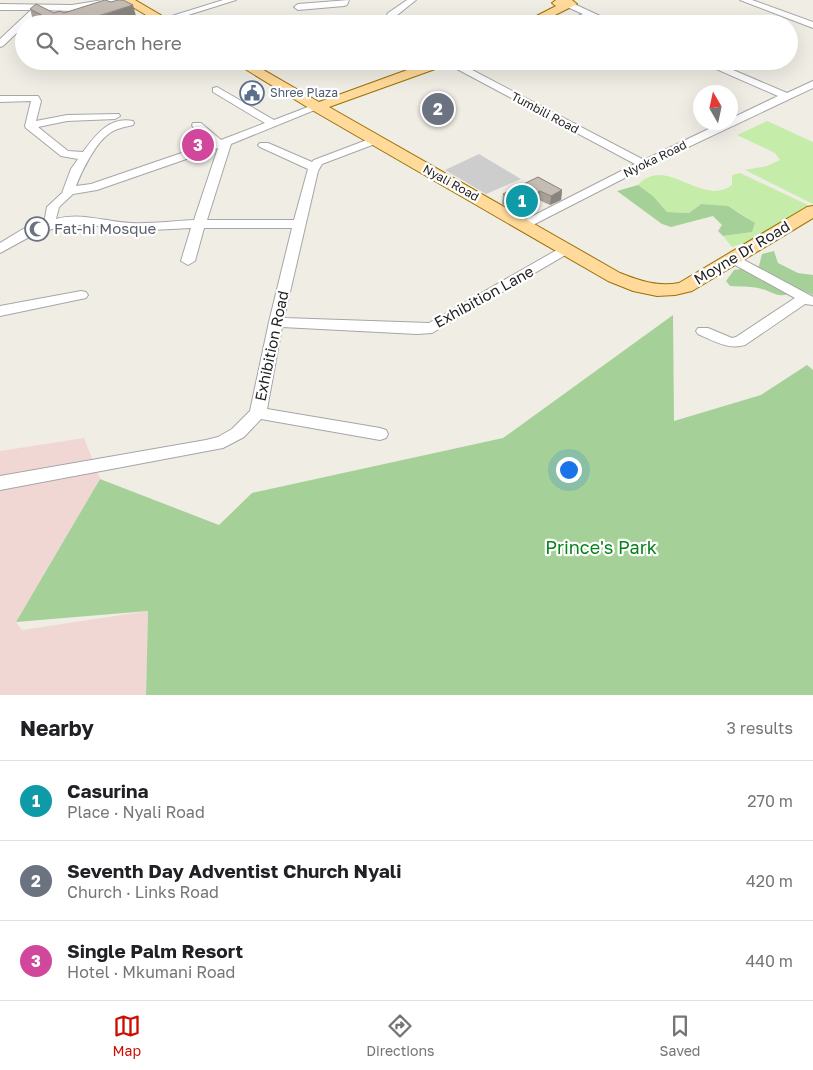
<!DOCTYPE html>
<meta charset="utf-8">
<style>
:root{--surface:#fff;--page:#f6f6f6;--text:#202124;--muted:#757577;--line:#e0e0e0;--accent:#ce0d00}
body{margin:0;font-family:"Golos Text",sans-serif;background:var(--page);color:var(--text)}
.compass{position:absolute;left:693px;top:85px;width:45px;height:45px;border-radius:50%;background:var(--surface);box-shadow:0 5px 20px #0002;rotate:351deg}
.you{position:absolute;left:568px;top:469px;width:18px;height:18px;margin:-12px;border:4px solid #fff;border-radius:50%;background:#1a73e8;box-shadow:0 0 0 8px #1a73e833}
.badge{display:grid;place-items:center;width:32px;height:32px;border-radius:50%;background:var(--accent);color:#fff;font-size:16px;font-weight:700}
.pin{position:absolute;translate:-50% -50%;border:2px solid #fff;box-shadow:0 1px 5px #0006}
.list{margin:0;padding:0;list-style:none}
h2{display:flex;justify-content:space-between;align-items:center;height:65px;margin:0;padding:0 20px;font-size:21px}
h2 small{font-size:16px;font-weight:400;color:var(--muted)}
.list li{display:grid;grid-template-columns:32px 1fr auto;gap:15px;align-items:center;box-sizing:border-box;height:80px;padding:0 20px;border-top:1px solid var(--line)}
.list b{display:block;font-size:19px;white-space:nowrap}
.list p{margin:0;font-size:16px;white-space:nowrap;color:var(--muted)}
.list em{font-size:16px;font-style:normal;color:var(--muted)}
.icon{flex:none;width:28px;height:28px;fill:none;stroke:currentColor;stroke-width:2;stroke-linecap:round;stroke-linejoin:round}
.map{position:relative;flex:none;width:813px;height:695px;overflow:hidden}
.search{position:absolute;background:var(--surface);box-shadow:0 5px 20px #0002;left:15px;right:15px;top:15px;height:55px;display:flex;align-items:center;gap:12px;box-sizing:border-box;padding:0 18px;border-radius:28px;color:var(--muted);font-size:19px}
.sheet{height:305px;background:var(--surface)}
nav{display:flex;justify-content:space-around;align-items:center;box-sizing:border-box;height:70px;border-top:1px solid var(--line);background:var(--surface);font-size:14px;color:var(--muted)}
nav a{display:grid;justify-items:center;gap:2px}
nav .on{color:var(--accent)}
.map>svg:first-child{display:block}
.commercial{fill:#f1d7d4}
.religious{fill:#cdcdcd}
.grass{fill:#c6eca9}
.forest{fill:#a5d198}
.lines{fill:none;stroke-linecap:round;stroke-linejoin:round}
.minor-casing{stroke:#a6a6a6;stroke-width:2}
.major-casing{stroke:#9a7100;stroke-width:2}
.minor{fill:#fff;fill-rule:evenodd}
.major{fill:#ffda9b;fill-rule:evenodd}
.wall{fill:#a9a29b}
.shaded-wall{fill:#8a847e}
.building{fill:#c5bcb4;stroke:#8a847e}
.labels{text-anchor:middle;stroke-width:4.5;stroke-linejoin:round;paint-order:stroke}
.far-service-label{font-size:12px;fill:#4e5e75;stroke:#fff;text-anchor:start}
.far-street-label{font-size:12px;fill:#1f1f1f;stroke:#fff}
.worship-label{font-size:15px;fill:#5b616d;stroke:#fff;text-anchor:start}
.street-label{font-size:15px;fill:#1f1f1f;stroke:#fff}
.near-park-label{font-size:18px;fill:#08821a;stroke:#fff}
</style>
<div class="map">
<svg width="813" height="695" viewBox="0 0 813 695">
<rect width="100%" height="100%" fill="#f0ede5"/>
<!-- commercial -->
<path class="commercial" d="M84 438 100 479 16 622 22 630 148 611 146 695H0V451Z"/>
<!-- religious -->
<path class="religious" d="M479 154 521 179 486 194 445 170Z"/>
<!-- grass -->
<path class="grass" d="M767 121 813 142V204L745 170 767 166 780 160 775 153 737 135Z
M740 173 810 206 768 235 732 247 723 236 751 232 755 224C736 207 726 206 701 204L689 213 667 212 653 196 638 185C667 154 701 208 732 185V175Z"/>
<!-- forest -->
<path class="forest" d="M638 185 653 196 667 212 689 213 701 204 728 206 755 223 752 232 723 236 718 231 722 225 713 216 671 227 662 224 617 191Z
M774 251 778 263 798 273 813 275V295L799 289C776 301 779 293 758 288 749 286 739 287 730 286L726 281 734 270 759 266 762 254Z
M673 315 674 421 761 395 807 365 813 370V695H146L148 611 16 622 100 479 219 525 252 493 503 438Z"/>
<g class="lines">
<!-- minor casing -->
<g class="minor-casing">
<path id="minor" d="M103 0H121L117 3 72 11 41 10 26 24H24V26L3 46 0 47V39L31 10H0V4L72 5Z
M223 0H236L166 22 159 20Z
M349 0 347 5 344 6 298 10 294 7 298 4Z
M407 0H416L396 16 397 20 403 24 390 23 387 15 388 13Z
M740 0H752L813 22V28Z
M570 2 617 24H605L590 17 570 24H557L583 14 567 7V3Z
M542 17 553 22 554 24 539 22 538 20Z
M442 61H455L644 160 723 122H730V119L778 96 698 61H712L787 93 813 81V88L648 166 525 229 521 228 519 225 521 222 635 164Z
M217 87 274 120 313 105H321L322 107 231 144 207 220H294L308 169 260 147 258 145 260 143H268L312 162 314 160 372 138H380L382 140 380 142 322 164 318 171 284 318 429 323 562 247H572L574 250 432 333 417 334 282 327 267 409 380 428 386 430 388 434 386 438 380 440 261 419 244 437 223 448 0 490V476L206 440 218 437 232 429 250 411 269 322 292 228H204L195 261 188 265 181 261 191 228 131 231 92 225H65L33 235 0 253V243L23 229 44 223 47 207 62 193 71 169 78 159 61 156 26 128 25 126 31 101 0 102V96H38L41 101 36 121 67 115 119 114 120 116 115 119 67 121 38 127 68 151 83 152C95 136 109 116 133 121L134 123 133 125C125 127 117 128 110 133 96 142 82 170 76 186L91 184 211 143 193 127 192 125 193 123H201L221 140 265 123 213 92V88ZM218 148 194 220C173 221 151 224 131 223 106 222 81 212 56 219L59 207 73 194 97 190Z
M733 254 813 297V305L805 304 745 345C728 350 714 341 698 334L696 331 698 328H708L732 338 736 337 795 298 728 261 726 258Z
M81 291 86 292 88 295 86 298 0 316V306Z"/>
</g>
<!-- major casing -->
<g class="major-casing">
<path id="major" d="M121 0H135L176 24H161Z
M556 0H572L577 4 537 24H521L556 6 552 3Z
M232 61H248L319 102 432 61H451L449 64 329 107 620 273C640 281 658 287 679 283L807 207 813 206V218L692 291 675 295 657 296 633 291 608 281 312 110Z"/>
</g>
<!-- minor -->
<use href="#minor" class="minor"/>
<!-- major -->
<use href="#major" class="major"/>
</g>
<!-- wall -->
<path class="wall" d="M30 9 54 13H64L136 16 110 24H41L33 20Z
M513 17 545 24H512Z
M536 61H563V64L539 63Z
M538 177 562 190 561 200 550 205 539 200 517 212 502 204 503 194Z"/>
<!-- shaded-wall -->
<path class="shaded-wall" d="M133 5 136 16 110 24H76Z
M562 190 561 200 550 205 551 196Z
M540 191 539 200 517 212 518 203Z"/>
<!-- building -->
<path class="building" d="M105 0 111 2 118 0H123L133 5 76 23 65 22 64 24H59L30 9 36 4 54 13 60 11 64 13Z
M526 16 536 19 545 24H522L513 17Z
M538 177 562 190 551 196 540 191 518 203 503 194Z"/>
<!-- icons -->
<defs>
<g id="civic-ring" transform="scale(1.25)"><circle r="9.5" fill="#fff" stroke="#5c6f8a" stroke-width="1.5"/><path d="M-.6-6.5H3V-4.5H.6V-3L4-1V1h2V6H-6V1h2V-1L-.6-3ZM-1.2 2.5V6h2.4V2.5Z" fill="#5c6f8a"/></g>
<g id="mosque-ring" transform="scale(1.25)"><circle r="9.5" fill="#fff" stroke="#6b7280" stroke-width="1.5"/><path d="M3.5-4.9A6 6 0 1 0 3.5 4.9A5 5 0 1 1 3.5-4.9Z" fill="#6b7280"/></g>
</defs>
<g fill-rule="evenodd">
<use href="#civic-ring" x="252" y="93"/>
<use href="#mosque-ring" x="37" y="229"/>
</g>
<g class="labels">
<!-- far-service labels -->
<g class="far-service-label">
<text x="270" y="97">Shree Plaza</text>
</g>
<!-- far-street labels -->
<g class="far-street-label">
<text transform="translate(545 113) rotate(28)" y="4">Tumbili Road</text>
<text transform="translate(655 159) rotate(-26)" y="4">Nyoka Road</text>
<text transform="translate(451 183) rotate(29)" y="4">Nyali Road</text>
</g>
<!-- worship labels -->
<g class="worship-label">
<text x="54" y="234">Fat-hi Mosque</text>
</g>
<!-- street labels -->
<g class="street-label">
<text transform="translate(742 253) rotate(-31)" y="5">Moyne Dr Road</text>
<text transform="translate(484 297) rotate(-29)" y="5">Exhibition Lane</text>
<text transform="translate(272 346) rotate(-78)" y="5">Exhibition Road</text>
</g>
<!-- near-park labels -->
<g class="near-park-label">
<text x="601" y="554">Prince's Park</text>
</g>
</g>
</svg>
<svg class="compass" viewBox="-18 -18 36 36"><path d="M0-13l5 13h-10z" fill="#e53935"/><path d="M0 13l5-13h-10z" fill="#757577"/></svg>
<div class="you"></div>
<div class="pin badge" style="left:522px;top:201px;background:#0f9aa8">1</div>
<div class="pin badge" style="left:438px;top:109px;background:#6b7280">2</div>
<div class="pin badge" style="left:198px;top:145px;background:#d1479c">3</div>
<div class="search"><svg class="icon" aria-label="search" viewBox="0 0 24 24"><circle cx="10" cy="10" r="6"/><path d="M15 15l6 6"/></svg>Search here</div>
</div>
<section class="sheet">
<h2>Nearby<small>3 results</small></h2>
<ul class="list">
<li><span class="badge" style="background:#0f9aa8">1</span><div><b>Casurina</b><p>Place · Nyali Road</p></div><em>270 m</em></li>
<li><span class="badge" style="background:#6b7280">2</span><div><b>Seventh Day Adventist Church Nyali</b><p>Church · Links Road</p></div><em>420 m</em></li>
<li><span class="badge" style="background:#d1479c">3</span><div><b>Single Palm Resort</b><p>Hotel · Mkumani Road</p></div><em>440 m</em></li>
</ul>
</section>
<nav>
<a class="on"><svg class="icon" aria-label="map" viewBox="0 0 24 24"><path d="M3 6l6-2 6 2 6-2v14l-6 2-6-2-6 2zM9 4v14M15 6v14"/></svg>Map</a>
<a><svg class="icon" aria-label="directions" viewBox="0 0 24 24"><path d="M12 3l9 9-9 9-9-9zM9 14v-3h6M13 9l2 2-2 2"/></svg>Directions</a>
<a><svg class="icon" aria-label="saved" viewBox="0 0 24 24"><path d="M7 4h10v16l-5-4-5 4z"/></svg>Saved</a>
</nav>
